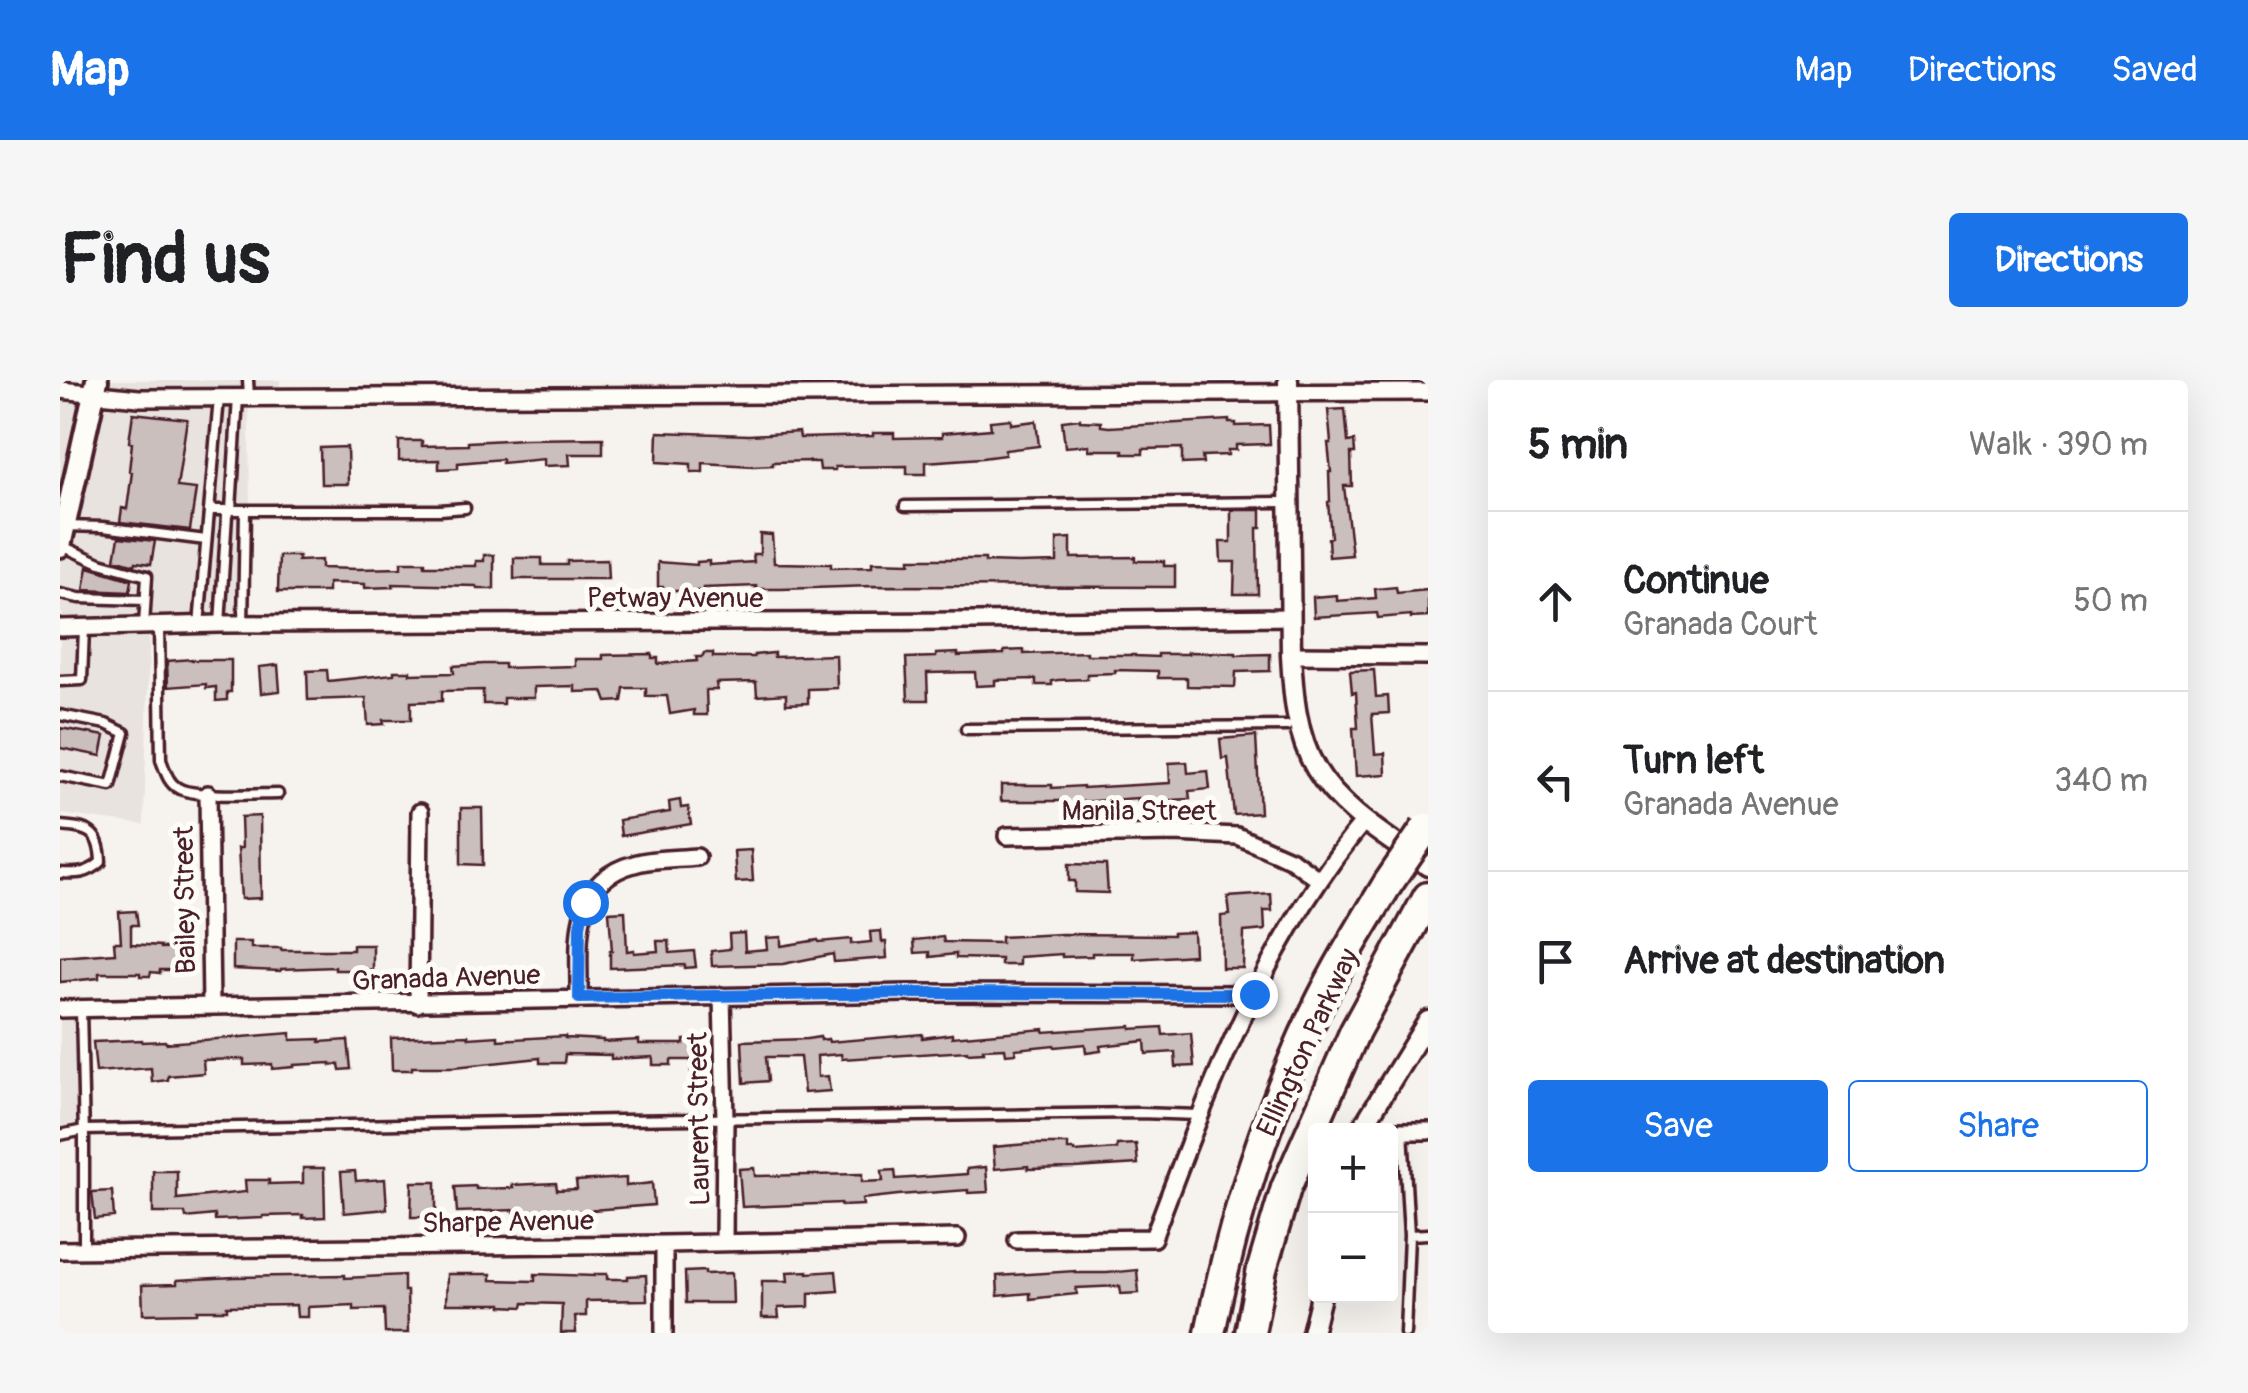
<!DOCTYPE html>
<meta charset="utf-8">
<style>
:root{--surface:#fff;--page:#f6f6f6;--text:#202124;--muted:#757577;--line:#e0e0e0;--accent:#1a73e8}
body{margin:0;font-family:Pangolin,sans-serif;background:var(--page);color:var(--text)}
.controls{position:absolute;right:30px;bottom:30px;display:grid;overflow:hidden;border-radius:10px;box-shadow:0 10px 40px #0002}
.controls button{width:90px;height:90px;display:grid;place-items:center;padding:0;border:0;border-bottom:2px solid var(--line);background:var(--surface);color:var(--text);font:50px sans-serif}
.stop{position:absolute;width:30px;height:30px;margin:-22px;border:8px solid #1a73e8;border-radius:50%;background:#fff}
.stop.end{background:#1a73e8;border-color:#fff;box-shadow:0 2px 10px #0008}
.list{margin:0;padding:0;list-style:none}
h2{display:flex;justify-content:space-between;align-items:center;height:130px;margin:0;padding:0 40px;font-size:42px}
h2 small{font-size:32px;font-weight:400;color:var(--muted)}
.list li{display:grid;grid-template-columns:65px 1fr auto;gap:30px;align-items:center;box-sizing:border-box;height:180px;padding:0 40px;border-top:2px solid var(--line)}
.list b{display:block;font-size:38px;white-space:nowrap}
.list p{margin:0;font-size:32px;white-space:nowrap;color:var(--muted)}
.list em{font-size:32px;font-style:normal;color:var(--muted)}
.actions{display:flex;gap:20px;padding:30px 40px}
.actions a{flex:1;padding:22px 0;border:2px solid var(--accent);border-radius:10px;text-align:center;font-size:35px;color:var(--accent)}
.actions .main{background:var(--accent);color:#fff}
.icon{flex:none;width:55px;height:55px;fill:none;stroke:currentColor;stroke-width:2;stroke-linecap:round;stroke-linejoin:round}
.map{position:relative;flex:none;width:1368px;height:953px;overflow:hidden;border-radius:10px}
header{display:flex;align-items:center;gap:60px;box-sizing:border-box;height:140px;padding:0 50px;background:var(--accent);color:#fff}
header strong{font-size:48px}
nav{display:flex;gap:55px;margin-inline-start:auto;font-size:35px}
.intro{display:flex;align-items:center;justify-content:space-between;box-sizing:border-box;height:240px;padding:0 60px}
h1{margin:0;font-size:70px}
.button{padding:25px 45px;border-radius:10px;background:var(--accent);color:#fff;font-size:35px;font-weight:700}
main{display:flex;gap:60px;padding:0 60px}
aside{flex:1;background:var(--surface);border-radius:10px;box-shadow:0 10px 40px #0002}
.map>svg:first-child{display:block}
.built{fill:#e9e3e0}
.building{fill:#cbbfbe;stroke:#4a1f2b;stroke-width:2.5}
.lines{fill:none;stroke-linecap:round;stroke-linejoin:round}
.service-casing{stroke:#4a1f2b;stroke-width:15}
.minor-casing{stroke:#4a1f2b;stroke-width:22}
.tertiary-casing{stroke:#4a1f2b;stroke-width:25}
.secondary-casing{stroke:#4a1f2b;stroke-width:28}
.motorway-casing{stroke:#4a1f2b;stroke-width:35}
.service{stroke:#fdfcf7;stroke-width:8}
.minor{stroke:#fdfcf7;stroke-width:15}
.tertiary{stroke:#fdfcf7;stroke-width:18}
.secondary{stroke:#fdfcf7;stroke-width:20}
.motorway{stroke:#fdfcf7;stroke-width:28}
.motorway-bridge-casing{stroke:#4a1f2b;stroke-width:35;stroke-linecap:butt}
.motorway-bridge{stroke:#fdfcf7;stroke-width:28}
.route{stroke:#1a73e8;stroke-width:12}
.labels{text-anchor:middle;stroke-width:10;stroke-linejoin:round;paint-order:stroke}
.street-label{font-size:28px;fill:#4a1f2b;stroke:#fdfcf7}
</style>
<header>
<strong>Map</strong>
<nav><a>Map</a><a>Directions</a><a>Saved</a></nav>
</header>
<div class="intro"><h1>Find us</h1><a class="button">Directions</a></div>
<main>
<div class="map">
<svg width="1368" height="953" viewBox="0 0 1368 953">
<rect width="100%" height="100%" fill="#f6f3ef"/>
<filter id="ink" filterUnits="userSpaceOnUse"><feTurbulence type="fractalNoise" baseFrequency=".01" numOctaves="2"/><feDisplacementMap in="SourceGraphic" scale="20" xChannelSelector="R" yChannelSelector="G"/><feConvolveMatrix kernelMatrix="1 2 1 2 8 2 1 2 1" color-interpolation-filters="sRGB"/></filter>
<g filter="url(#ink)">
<!-- built -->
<path class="built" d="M0 0H220V26L189 29 191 235H90L84 445 0 434V249L3 234 0 233Z
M21 628 24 750 0 755V629Z"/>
<!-- building -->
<path class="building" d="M1285 29 1288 62 1294 61 1295 73H1291L1292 106H1284L1292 175 1269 177 1268 158 1271 157 1268 122 1270 121 1269 92H1271L1268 63H1271L1268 30Z
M73 33 127 39 117 107 136 109 130 150 60 142 62 128 67 129 72 92 69 91 72 63 69 62Z
M951 39V44L976 41 979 66 945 70V75L922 78 866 82V94H847V86L775 87V90H760L759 82H750V81L713 82V85L693 86 643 83V92H631V84L597 82 598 52 689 55 739 52 740 58 813 56V53H834V58L882 57V53L931 49 930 41Z
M1020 39V41L1041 42V46L1049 47 1169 40V43H1176V46L1209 45 1210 64 1176 65V70H1168V75L1142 76 1143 83 1122 84V68L1083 69V74H1063V70H1029V65L1005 67 1002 41Z
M543 58V74H509L510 85 484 86V79L442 83V79L398 83V88L379 89V80L339 81V61H362V66L408 65V62L464 59Z
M287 67 288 104H261L260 68Z
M1171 130H1201V148H1197L1198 214H1174L1175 182H1161L1160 162H1171Z
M700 154 712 155 714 183 771 184V188L812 187V182L850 183V179H925V182L958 183 997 182V159L1011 158V178L1075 177V181H1104V186H1115V207L812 206 721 209H696L697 206 643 208V211H603V207H598V182L637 185V182L649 181V185L694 182 693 174H700Z
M59 157 95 161 91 184 76 182 75 185 55 179Z
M424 175H434V209H417L416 206 333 204V207L305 208V204L268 203V212H218L219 176H239L238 181 261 180V188L298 189 341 188V182H365V186H416V181H424Z
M454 178H482V185H507V181L547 180 548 199H454Z
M28 187 72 200 70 212 24 210Z
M1336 207 1337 213 1368 210V237L1351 238V235L1318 238 1317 233 1254 237 1253 217 1277 215V221L1316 218 1315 209Z
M964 270V274L1027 272V275H1075V276L1098 277V274H1128V272L1176 273V275L1210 274V291L1176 292 1175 307 1127 306V298H1098V291L1055 290V293L1027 294V299L998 300 992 301V305H976V299L935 300V305L916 306 915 292 867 293 868 320H848L846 278 876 277V274L898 273V276L944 274V271Z
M644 273H653V277H694V275L714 273V277L776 275 777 308 748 309V323L726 324V314L697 316 696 302 656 303 657 310H646L647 335H634V330L610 334 607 316H586V308H564L562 321 547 322 543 311 515 312V306L474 307V318H443V324H423V310L382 311V321L351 322V340H323L324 344 308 345 306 318 248 320 247 291 267 290 268 301 334 294V291H350V294L394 293 393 286 424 284H444V288L515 286V279H543V275L592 274V278H598V284L637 281 636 277H642Z
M132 279V280H171V312H167V320L156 321V307L146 308V304L108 307 107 281Z
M218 285 220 311 201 313 199 287Z
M1314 290 1316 317 1328 316 1329 333 1312 334 1315 374 1325 373 1326 394 1296 396 1293 348H1298L1296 312 1292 313 1290 291Z
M0 348 45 356 41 376 0 368Z
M1196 356 1200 433 1174 435 1168 378 1162 379 1160 359Z
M1127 382 1128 393 1148 391 1150 409 1129 411 1130 419 1078 422V418L1005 423V421H941V405H992V408L1023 406V408L1110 403 1109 383Z
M620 420 621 428 628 427 631 444 561 456 559 440 610 432 609 422Z
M401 428H422L423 485 401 484Z
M200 436 201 518 181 519 178 468H182L181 437Z
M691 470 693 501 676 502 674 471Z
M1009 484 1046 485 1048 513 1015 512V501H1009Z
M1211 514 1212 531H1204L1205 550 1184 552 1183 588H1162L1161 536 1170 535 1168 517Z
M76 531 78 545H71V564L101 566V568L131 567 132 590H100V593L91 592 90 596H80V593H39V598L0 602V577L55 573 54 562H61L59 532Z
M565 531 567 571 574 570V573L598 571 597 561H609L610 573 634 571 636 587 625 588V585L550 588V571H552L549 532Z
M821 551 822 562H826L827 578 774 582 773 574 723 584 652 586 651 571 670 569 669 554 684 553 685 571 707 569 706 558 721 557V566L758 560 759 562 791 559V564L811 562 810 552Z
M1133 552 1134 575 1074 579V573H1032V576L1002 577V574L959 577V585H941V579L896 578V574L870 577V572L855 573 854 560 883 557 884 562 941 563V557L1002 554 1113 555V553Z
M173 562H191V568H221V570H293V565H313V590H275V587L221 589V591L173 589Z
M1071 646V649L1102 647 1103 655 1131 653 1134 686 1116 687 1115 672 1086 674 1085 661 1040 666 1041 671 1026 673 1025 664 995 667 994 665 955 669 956 673 946 674 945 668 923 669 924 672 907 673V671L782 679 781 674 757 676 758 697 768 696 770 711 744 713 740 677H706L708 701 684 703 682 661 747 659 760 657 761 660 768 659 769 662 862 654V658L892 654V657L984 649V652Z
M231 653V660L260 659V662L288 660 291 689 280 690 279 684 271 685V683L234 685V687L212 689V684L184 685V679L143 680 144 693 108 696V700L92 702 91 688 36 692 33 662 82 660V662L105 661 106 663Z
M408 655 409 658 438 656V660L505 656V658L543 660V662L579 660V664H624V660H641L642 693H631V680H611V685H593V677L551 679V675L505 674 504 683H480V678L394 687H352V690H332L331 658Z
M967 764H1008V770H1015V772L1057 769V765L1076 764 1078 784 1015 788 968 789V786L935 789 933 767Z
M926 787 928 812 908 813V810L838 815 802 819 803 825 781 826V823L682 827 679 789 694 788 695 796 802 794V802L823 801 822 791 835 790 836 799 907 794V789Z
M243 788H264L265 837 243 838V835L203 836V838L155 840V835L126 838 125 833H93V791H117V819L186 812 185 800H209V804L243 803Z
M295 791 296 801 325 799 327 829 284 833 281 792Z
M566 798V806L592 803 594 825 482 834V832L455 834V830L397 832 395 807 416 806V809L453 808 452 805 496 803 497 810 517 809 516 801Z
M352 802H376V837H351Z
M52 811 54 837 35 839 32 812Z
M1077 890 1079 913 1061 914 1060 906 1016 908 1017 914 987 917 970 919V913L938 916 937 896 1015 891V893H1047Z
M645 891V894L672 893 673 923H626L625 892Z
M748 891V893L776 891 778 911 749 913V927L718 928 719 938H702V901H728L727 892Z
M387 894H431V900L475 901V894L535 896V894H547V899H568V896L586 895 587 920 526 921V936H515L516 953H501L502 924 464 923 463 927 442 926V924H386Z
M285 895V898L344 895V911H347L348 953H325L324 929 294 930V925L248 927V937H237L236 925 167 926V930H137V933L83 934 82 905 117 904V900L175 897Z"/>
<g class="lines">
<!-- service casing -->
<g class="service-casing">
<path id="service" d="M188 0 189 18
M845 126 1229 122
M149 130H380L405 128
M4 146 43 147 146 160
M2 166 40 183 87 196 84 246
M0 214 19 218 85 220
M160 244 167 135 171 130 178 17
M139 245 159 18
M183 245 185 131
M99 246 101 380C105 390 108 403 118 408 134 418 197 414 218 414
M0 301 22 300 24 248
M0 335 46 344 65 353 51 406 0 396
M906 349 1227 346
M0 446C27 448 40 450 41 482 28 494 17 494 0 493
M21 628 24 758V869
M1343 751 1349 855 1345 953
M0 755 24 750 560 740 1080 733 1139 735
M1349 855 1368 854"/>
</g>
<!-- minor casing -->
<g class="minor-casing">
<path id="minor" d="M0 10 79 18 1368 12
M0 248 160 244 915 241 1230 237
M1231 275 1368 276
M148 414 151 626
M947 456 1115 453 1177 456 1232 480 1258 499
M662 616 665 739 664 862
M519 618C520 565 508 502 574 484 593 478 617 479 637 477
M358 624 360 432
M0 629 847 613 1194 614
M1330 751H1368
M957 860 1093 858C1148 712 1204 561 1305 440
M0 870 604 864 897 858
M604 953V864"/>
</g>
<!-- tertiary casing -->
<g class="tertiary-casing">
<path id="tertiary" d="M1228 0 1231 275C1233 313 1236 355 1256 389 1281 431 1329 458 1368 486
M1300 751 1368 641
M1252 953 1261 916"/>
</g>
<!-- secondary casing -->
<g class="secondary-casing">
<path id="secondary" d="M0 166 37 0"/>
</g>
<!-- motorway casing -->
<g class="motorway-casing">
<path id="motorway" d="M1150 953C1172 841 1206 735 1255 632 1276 588 1302 546 1327 505
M1190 953 1202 889 1226 808 1295 651 1368 517"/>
</g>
<!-- service -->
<use href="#service" class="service"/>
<!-- minor -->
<use href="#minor" class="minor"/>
<!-- tertiary -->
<use href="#tertiary" class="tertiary"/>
<!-- secondary -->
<use href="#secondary" class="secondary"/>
<!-- motorway -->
<use href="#motorway" class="motorway"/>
<!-- motorway-bridge casing -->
<g class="motorway-bridge-casing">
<path id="motorway-bridge" d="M1327 505 1366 448"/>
</g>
<!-- motorway-bridge -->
<use href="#motorway-bridge" class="motorway-bridge"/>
</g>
</g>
<g class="lines" filter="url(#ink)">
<!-- route -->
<path class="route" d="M525 522 520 546 519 618 847 613 1194 614"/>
</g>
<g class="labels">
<!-- street labels -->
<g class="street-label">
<text x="615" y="227">Petway Avenue</text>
<text x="1079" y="440">Manila Street</text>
<text transform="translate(124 520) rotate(-91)" y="10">Bailey Street</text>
<text transform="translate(386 597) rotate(-2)" y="10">Granada Avenue</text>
<text transform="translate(1247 662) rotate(-65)" y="10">Ellington Parkway</text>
<text transform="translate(638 739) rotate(-91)" y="10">Laurent Street</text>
<text transform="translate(448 841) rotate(-1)" y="10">Sharpe Avenue</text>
</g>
</g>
</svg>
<div class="controls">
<button>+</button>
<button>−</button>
</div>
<div class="stop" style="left:525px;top:522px"></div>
<div class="stop end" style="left:1194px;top:614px"></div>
</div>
<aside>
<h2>5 min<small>Walk · 390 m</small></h2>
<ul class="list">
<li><svg class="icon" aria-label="ahead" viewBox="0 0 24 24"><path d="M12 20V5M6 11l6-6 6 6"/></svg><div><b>Continue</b><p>Granada Court</p></div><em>50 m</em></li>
<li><svg class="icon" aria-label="left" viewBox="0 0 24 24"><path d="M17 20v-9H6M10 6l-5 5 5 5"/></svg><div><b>Turn left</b><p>Granada Avenue</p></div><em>340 m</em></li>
<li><svg class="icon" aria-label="arrive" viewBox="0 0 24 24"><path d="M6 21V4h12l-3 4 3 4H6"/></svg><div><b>Arrive at destination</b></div></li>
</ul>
<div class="actions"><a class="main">Save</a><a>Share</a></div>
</aside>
</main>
